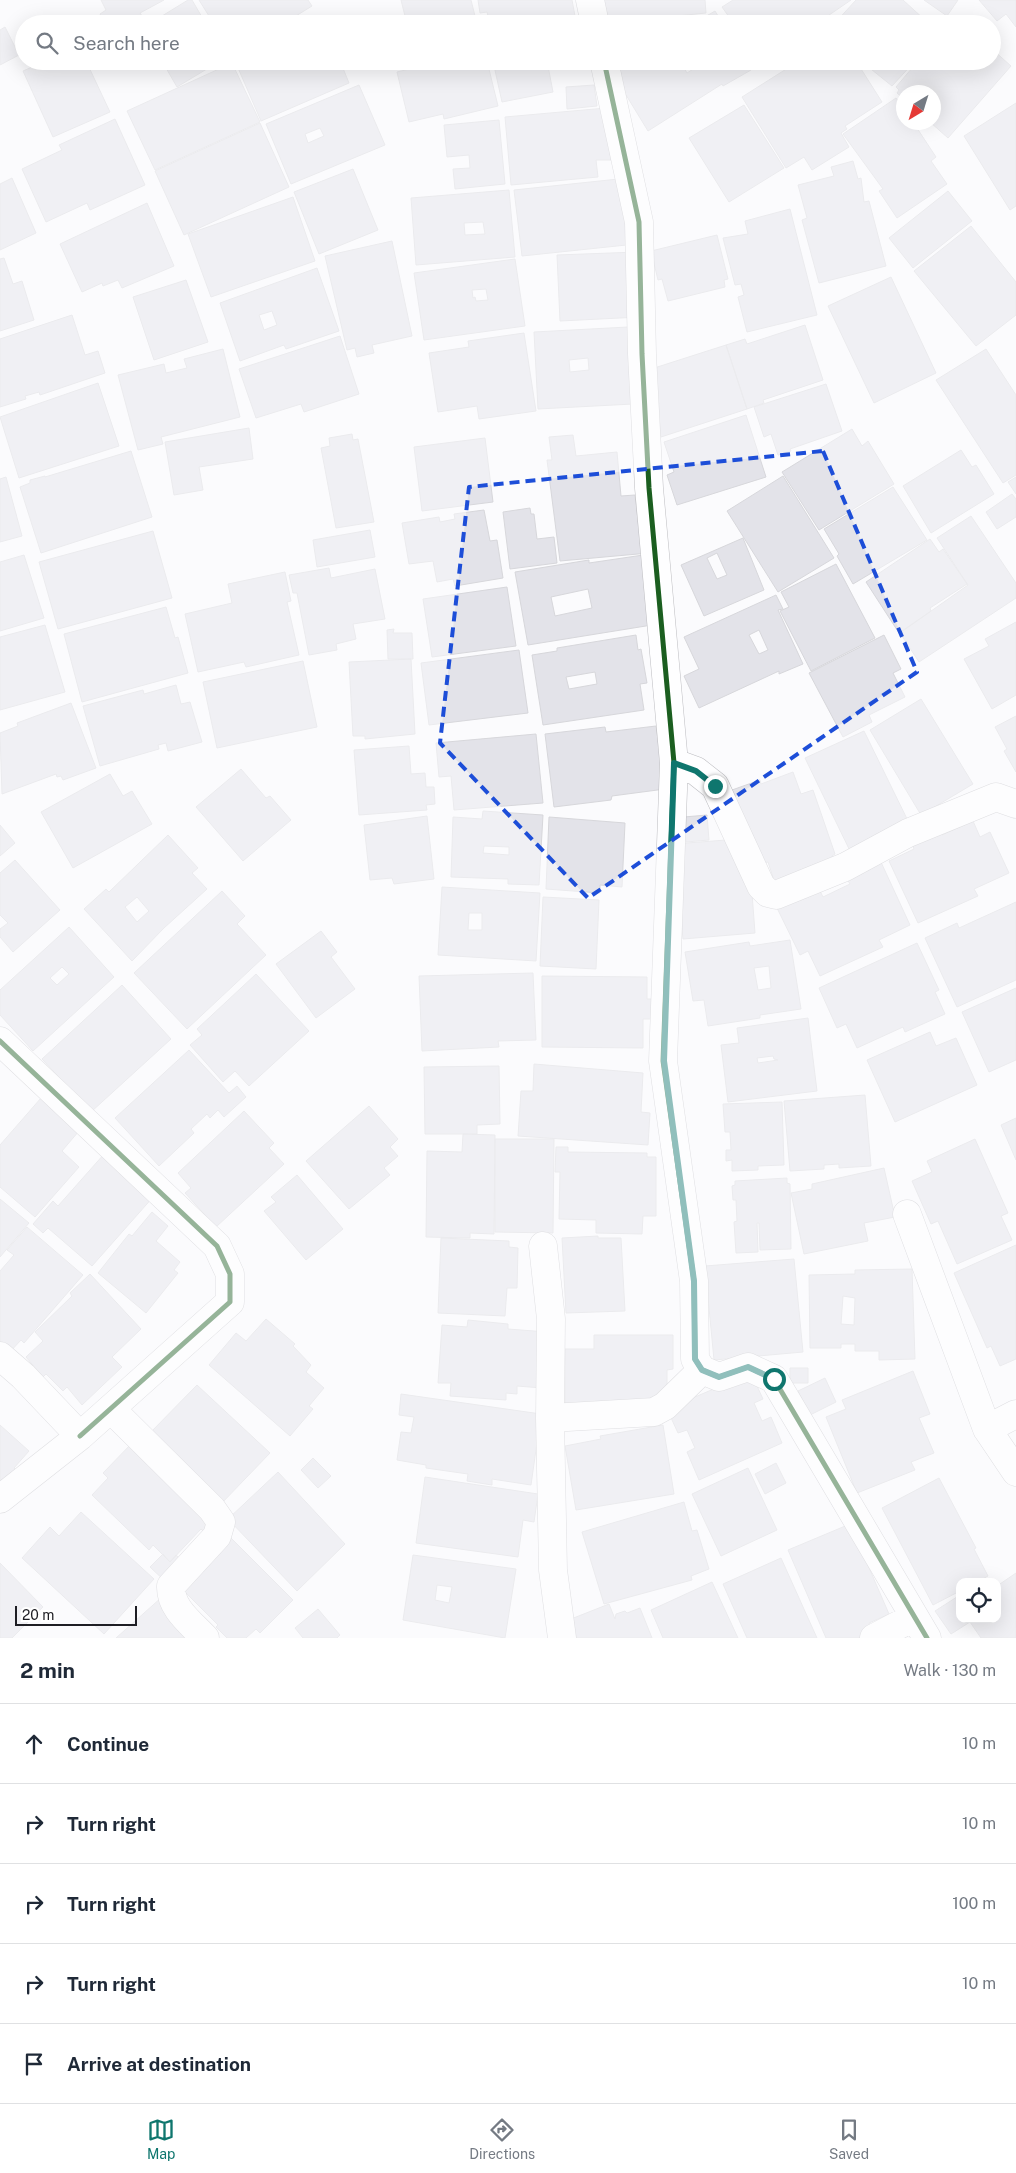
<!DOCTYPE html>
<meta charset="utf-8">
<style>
:root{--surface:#fff;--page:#f6f6f7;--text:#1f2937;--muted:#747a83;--line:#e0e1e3;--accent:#0f766e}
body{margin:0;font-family:"Public Sans",sans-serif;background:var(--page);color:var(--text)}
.controls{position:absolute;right:15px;bottom:15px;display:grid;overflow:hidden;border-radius:10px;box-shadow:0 5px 20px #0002}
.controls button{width:45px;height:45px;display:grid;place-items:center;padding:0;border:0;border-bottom:1px solid var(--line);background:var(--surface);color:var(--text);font:25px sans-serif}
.compass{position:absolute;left:896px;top:85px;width:45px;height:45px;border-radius:50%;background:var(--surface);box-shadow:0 5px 20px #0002;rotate:218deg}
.scale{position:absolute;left:15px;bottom:12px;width:122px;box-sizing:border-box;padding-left:5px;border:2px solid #1e1e24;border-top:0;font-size:14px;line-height:18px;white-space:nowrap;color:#1e1e24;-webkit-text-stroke:4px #fff;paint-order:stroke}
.stop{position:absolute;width:15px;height:15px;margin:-11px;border:4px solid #0f766e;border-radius:50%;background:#fff}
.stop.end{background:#0f766e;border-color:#fff;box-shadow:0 1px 5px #0008}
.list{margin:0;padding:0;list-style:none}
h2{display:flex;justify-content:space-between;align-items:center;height:65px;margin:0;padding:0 20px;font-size:21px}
h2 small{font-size:16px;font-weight:400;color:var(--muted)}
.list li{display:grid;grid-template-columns:32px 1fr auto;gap:15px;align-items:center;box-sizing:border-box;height:80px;padding:0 20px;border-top:1px solid var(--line)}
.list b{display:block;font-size:19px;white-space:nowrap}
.list em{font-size:16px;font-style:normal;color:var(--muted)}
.icon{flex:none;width:28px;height:28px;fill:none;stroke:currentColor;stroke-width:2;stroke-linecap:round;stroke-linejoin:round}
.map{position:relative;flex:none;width:1016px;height:1638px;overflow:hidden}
.search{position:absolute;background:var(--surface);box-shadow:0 5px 20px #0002;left:15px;right:15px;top:15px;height:55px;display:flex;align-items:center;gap:12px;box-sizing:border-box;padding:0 18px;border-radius:28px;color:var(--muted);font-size:19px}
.sheet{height:465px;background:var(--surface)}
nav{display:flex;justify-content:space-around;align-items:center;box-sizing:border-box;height:70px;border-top:1px solid var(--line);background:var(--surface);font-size:14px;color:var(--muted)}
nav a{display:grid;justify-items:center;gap:2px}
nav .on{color:var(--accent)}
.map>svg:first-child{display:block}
.building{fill:#e3e3e9;stroke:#d7d7db;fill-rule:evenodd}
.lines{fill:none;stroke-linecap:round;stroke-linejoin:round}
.minor-casing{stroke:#bdbdc1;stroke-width:29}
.minor{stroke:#fefeff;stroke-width:28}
.cycleway-casing{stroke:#fff;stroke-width:8}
.cycleway{stroke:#1b5e20;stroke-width:5}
.route{stroke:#0f766e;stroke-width:6}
.marked{fill:none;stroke:#1d4ed8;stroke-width:4;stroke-dasharray:10 6;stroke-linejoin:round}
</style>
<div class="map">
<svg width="1016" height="1638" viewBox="0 0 1016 1638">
<rect width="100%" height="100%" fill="#fbfbfd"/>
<!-- building -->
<path class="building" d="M101 0H164L140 13 142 16 129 24H105L100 14 106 10Z
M188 0H192L206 24H149Z
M199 0H308L312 6 283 24H214Z
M401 0H471L477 24H440L439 20 424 24H407Z
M478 0H572L575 16 535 24H490L487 12 480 13Z
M596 0H705L706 13 599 24Z
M733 0H851L816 24H734L722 7Z
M856 0H903L925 20 923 24H834Z
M924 0H958L947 16Z
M979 0H1016V27L1006 14 997 21Z
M715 11 723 24H693Z
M5 27 19 55 0 65V30Z
M992 49 1011 66 948 138 930 122H934V92H904V99L897 93 899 90 896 87 918 61H992Z
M46 61H86L110 112 53 137 23 71Z
M162 61H220L177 87Z
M235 61H340L349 83 261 121Z
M434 61H487L498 106 444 119 443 114 409 122 397 72 434 63Z
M493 61H547L553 92 502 102Z
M627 61H680L687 73 706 61H746L751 70 723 86 722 84 648 131 612 72Z
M799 61H856L882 102 845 126 847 129 841 133 849 147 812 170 804 157 786 168 742 97Z
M861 61H915L892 86Z
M232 63 260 122 155 170 127 111Z
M359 85 385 145 291 184 266 124ZM320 128 324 136 308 143 305 134Z
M594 85 597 106 567 109 566 87Z
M896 98 904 109V122H913L936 157 931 161 947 184 897 218 879 191 883 189 843 134Z
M1016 103V206L1010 210 964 136Z
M744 105 784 168 729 202 689 138Z
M606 108 611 160H596L598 177 511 185 505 117Z
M115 119 145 185 90 210 87 203 46 222 22 169 62 150 59 145Z
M499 120 505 184 455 189 453 169 470 168 469 155 447 157 444 125Z
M260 123 289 187 184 235 155 171Z
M853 161 858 179 861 178 864 202 869 201 886 266 819 283 802 220 807 218 798 185 834 176 831 167Z
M353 169 378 230 319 254 294 192Z
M12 178 36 233 0 250V184Z
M628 178 636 244 522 256 514 190Z
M509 190 515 257 416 265 411 198ZM483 222 485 234 465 235 464 223Z
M948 191 972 221 913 268 889 238Z
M293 197 315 261 211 297 188 234Z
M147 203 174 266 122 288 118 280 103 286 102 283 82 292 60 244Z
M790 209 817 315 747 332 738 297 744 295 741 284 735 285 723 238 748 234 745 221Z
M971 226 1016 282V315L976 346 914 271Z
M717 235 728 279 724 280 725 287 668 301 662 279 658 280 651 251Z
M392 241 412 336 372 345 374 353 357 357 355 348 347 350 325 256Z
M637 252 640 317 560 321 557 255Z
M4 258 13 284 22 281 34 320 0 331V259Z
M515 259 525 326 424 340 414 273ZM486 289 488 300 476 301 475 297 473 298 472 290Z
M317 268 339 331 286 349 284 345 240 361 220 303ZM272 311 277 325 264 330 259 315Z
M891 277 936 373 874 403 828 306Z
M186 280 208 342 154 360 133 297Z
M72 315 85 355 98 351 105 373 40 395 39 392 25 396 26 399 0 407V339Z
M805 325 823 380 763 400 764 403 747 409 726 345 745 339 747 344Z
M628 327 633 404 538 409 534 332ZM588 358 589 370 570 372 569 360Z
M524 333 536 411 479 419 477 406 438 412 429 353 469 347 468 341Z
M340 336 359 394 304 412 301 404 256 418 239 369Z
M726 345 747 409 661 437 651 407 659 404 648 370Z
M223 349 240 417 161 437 163 444 138 450 118 375 164 364 166 373 187 368 184 359Z
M986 349 1016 395V475L1003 483 936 380Z
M98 383 119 446 19 478 0 417Z
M826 384 842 431 790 449 791 451 778 455 771 434 764 437 754 407Z
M746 415 766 477 677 505 667 475 674 472 664 442Z
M249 428 253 459 199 467 203 490 174 495 165 442Z
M852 429 862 446 868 441 894 484 819 530 782 472Z
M352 434 353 440 358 439 374 522 336 528 321 448 330 446 329 438Z
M573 435 576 456 617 452 621 496 635 495 641 545 649 553 560 561 547 460H552L549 437Z
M485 438 493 502 422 511 414 447Z
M961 450 972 467 976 465 994 494 931 533 903 486Z
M131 451 152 517 41 553 20 487 30 483V480L45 476V477Z
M783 476 834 558 778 592 727 511Z
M6 477 22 536 0 542V479Z
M1016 477V494L1008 482Z
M893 487 927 540 853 584 837 556 839 554 824 529Z
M1012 494 1016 499V517L997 529 986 512Z
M530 508 531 514H534L537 539 554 537 557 563 510 569 503 512Z
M484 510 490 541 497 540 503 578 455 586 453 579 437 582 433 561 409 564 402 523 439 517 440 522 455 519 454 514Z
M971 516 1016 583V598L919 662 900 633 968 585 937 538Z
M370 530 375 557 317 567 313 540Z
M153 531 172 598 58 629 39 562Z
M743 538 764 590 704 616 681 565ZM717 553 727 575 717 579 707 558Z
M930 539 939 552 943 549 967 584 930 608 931 611 899 633 866 582Z
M650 554 652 625 528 645 515 572 589 560V563ZM588 589 592 608 555 616 551 597Z
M24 555 44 618 0 631V562Z
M836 564 875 638 811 671 780 611 789 607 781 592Z
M329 568 331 578 375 569 385 619 353 624 356 639 336 644 337 650 309 655 297 593H293L289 575Z
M285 572 291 601 287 602 299 655 246 667 244 662 198 672 185 614 232 603 228 584Z
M507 587 516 646 432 657 423 599Z
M776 595 783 609 778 610 803 664 779 674V671L699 708 684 676 699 669 684 637ZM759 630 768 650 759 654 749 635Z
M166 607 175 638 178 637 188 673 82 702 64 634Z
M1016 622V695L992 709 964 659 989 646 985 639Z
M45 625 65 692 0 710V637Z
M394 629 393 633H412L413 659H388L387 630Z
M636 635 638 650 641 649 647 683 640 684 644 710 543 725 532 655 557 651V648ZM595 672 597 684 569 689 566 677Z
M884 635 901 669 893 673 905 697 869 715 872 722 843 737 809 673Z
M519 650 528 713 429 725 421 663Z
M411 659 415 734 365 739V736H353L349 662Z
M303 661 317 727 217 748 203 682Z
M176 685 181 704 190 702 202 742 168 751 166 743 158 745 159 749 100 766 83 706 143 690 144 694Z
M921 699 973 784 921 815 870 730Z
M71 703 96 768 63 780 61 776 57 777 56 774 2 794 0 733 18 726 17 723Z
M1016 716V772L1004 751 1007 749 995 727Z
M656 726 665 789 612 796 611 800 554 807 545 734 605 727 606 732Z
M864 731 911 827 852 855 805 758Z
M536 734 543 803 454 810 451 776 439 777 436 743Z
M409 746 411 774 425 773 426 787H434L435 804 426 805 427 810 359 815 354 750Z
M241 769 266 798 270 796 291 820 243 861 196 807Z
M793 772 801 794 813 790 835 854 832 856 835 866 776 886 768 862 759 864 732 790 760 780 761 784Z
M110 774 123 796 132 791 152 824 73 868 41 812Z
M483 811 543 815 539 885 508 884V879L451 877 453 817 482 819ZM484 846 509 847V855L483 853Z
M707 815 709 840 686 842 684 817Z
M427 816 434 879 394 884 392 878 370 880 364 825Z
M549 817 625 823 622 887 600 885V893L546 889Z
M973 821 980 837 990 832 1009 873 974 889 978 896 918 923 889 861 914 849 910 838 938 826 942 835Z
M0 825 15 843 0 856Z
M168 835 198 868 192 873 207 889 164 928 132 961 84 909 106 889 109 892ZM137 897 149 911 137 922 125 907Z
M739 839 750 867 755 933 683 939 674 844Z
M15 860 60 910 13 952 0 937V929L8 923 0 915V873Z
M880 860 910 925 879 940 883 947 820 976 808 951 800 955 777 908 819 889 823 897 850 884 846 877Z
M442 887 540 893 536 961 438 955ZM469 913H482V930H468Z
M222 891 245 916 237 924 266 955 187 1029 134 973Z
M543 897 599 900 596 969 540 966Z
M1016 902V980L957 1007 925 938 957 923 959 928Z
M69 927 114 977 33 1051 0 1015V990ZM62 967 69 974 57 985 50 978Z
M321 931 337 952 331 957 355 989 316 1018 276 964Z
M790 940 801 1009 760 1015V1018L708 1026 704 1000 693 1001 685 952 749 942 750 946ZM769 966 771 988 758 990 754 968Z
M917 943 939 990 935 992 945 1014 905 1032 903 1027 857 1048 846 1024 837 1028 819 988Z
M533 973 536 1040 498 1041 499 1047 422 1051 419 976Z
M256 974 309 1031 249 1086 235 1071 223 1082 190 1045 202 1035 197 1029Z
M542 976 647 977V999H652V1019H643V1048L542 1047Z
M122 985 171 1039 91 1112 42 1059Z
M1016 988V1060L989 1072 962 1012Z
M808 1018 817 1091 728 1102 721 1045 739 1043 737 1028ZM773 1056 774 1059 778 1060 758 1063 757 1058Z
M930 1032 936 1046 956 1038 977 1085 895 1122 867 1060Z
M189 1050 229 1093 237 1086 246 1097 224 1117 218 1110 210 1118 207 1114 191 1129 194 1133 159 1166 115 1118Z
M534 1064 643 1073 641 1112 650 1113 648 1145 518 1136 521 1091H533Z
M499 1066 500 1124 477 1125V1134H425L424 1067Z
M865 1095 871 1166 839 1168V1164L824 1165V1169L790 1171 784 1101Z
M41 1098 79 1131 62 1151 79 1167 35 1217 0 1187V1145Z
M782 1102 784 1165 758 1166V1170L732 1171V1160L726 1161V1150H731L730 1132H725L723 1104Z
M369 1106 398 1139 390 1147 398 1156 384 1168 390 1175 349 1209 306 1161Z
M244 1111 274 1143 269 1148 284 1164 216 1227 185 1193 191 1188 178 1173Z
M1016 1118V1160L1001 1125Z
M463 1134 495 1135 494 1234 470 1233V1238L426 1237 427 1151 462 1152Z
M495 1139H554L553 1233 495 1232Z
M975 1139 1008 1213 1001 1216 1012 1240 957 1264 938 1221 931 1224 912 1181 932 1172 927 1161Z
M556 1147H568V1152L647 1153V1157H656V1216H643L642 1234 596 1233V1220L559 1219 560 1172H555Z
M105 1153 154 1196 92 1266 48 1228 43 1233 33 1224 53 1201 58 1206Z
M884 1168 895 1217 864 1223 868 1241 804 1254 791 1193 812 1189V1184Z
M297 1175 343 1229 306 1260 264 1211 276 1202 271 1197Z
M787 1178V1183L790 1184 791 1249 760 1250 759 1223H757L758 1252 736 1253 734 1222 737 1221 736 1200H733L732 1186 735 1185V1181Z
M0 1199 29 1223 0 1257Z
M152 1212 168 1226 156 1241 180 1262 174 1270 178 1273 146 1313 98 1273 129 1234 132 1236Z
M27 1227 83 1275 24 1343 21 1340 8 1354 0 1347V1271L14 1255 7 1250Z
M598 1236V1238H621L625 1311 566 1313 562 1238Z
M441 1238 509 1241V1247L518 1248 517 1288H507L505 1316 438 1313Z
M1016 1245V1359L1000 1366 991 1346 987 1348 954 1273Z
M794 1259 803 1352 714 1360 705 1266Z
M912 1269 915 1359 879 1360V1351H855V1344H841V1348H810L809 1275 855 1274V1270ZM843 1296 855 1298 854 1325 841 1324Z
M90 1274 141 1329 112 1357 122 1367 82 1405 67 1387 63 1391 46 1374 43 1377 26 1357 43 1341 35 1332 72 1296 70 1293Z
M266 1319 295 1344 293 1346 311 1365 306 1372 324 1388 309 1406 313 1409 290 1436 209 1365 236 1333 246 1341Z
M468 1320 508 1324V1329L547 1332 542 1388 517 1386V1394L506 1393V1400L450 1396 451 1383H438L442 1325 467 1327Z
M594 1335H673V1369L667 1370V1400L565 1404V1349H594Z
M790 1368H808V1383H790Z
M913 1371 930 1414 919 1418 934 1453 911 1462 915 1470 857 1493 826 1417 846 1409 842 1400Z
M751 1373 763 1399 754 1403 762 1421 771 1417 782 1443 699 1480 687 1452 695 1448 687 1430 678 1433 667 1409Z
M825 1378 836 1402 810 1415 798 1391Z
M197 1385 270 1453 220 1505 150 1433Z
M401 1394 541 1414 531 1485 492 1479V1485L467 1481 468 1474 426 1468V1465L397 1460 401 1432 411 1433 414 1417 399 1415Z
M0 1425 29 1451 14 1468 17 1471 0 1491Z
M663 1425 674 1494 576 1510 565 1446 601 1439 600 1436Z
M134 1441 213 1528 207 1534 201 1529 170 1562 153 1545 149 1550 92 1495 108 1478 103 1473Z
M313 1458 331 1476 318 1488 301 1470Z
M776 1463 786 1483 765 1494 755 1474Z
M748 1468 777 1530 721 1556 692 1494Z
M278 1472 345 1544 297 1591 228 1519Z
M425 1477 538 1494 534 1522 523 1520 518 1557 416 1543Z
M939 1478 976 1548 974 1549 988 1576 977 1582H960V1591L933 1605 882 1508Z
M684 1502 692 1531 697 1530 709 1569 691 1576 692 1580 604 1604 582 1532Z
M81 1512 154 1579 104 1634 22 1558 50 1527 59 1536Z
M850 1524 889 1614 869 1623 873 1632 859 1638H826L788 1550Z
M226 1533 293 1600 260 1633 256 1629 246 1638H227L216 1627 218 1625 177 1584Z
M163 1554 170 1562 176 1555 186 1564 167 1583 150 1567Z
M413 1555 516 1569 505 1638 403 1620ZM437 1585 452 1587 449 1603 435 1600Z
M781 1558 817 1638H747L723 1584Z
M0 1563 43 1607 12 1638H0Z
M1016 1573V1638H981L970 1622 951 1634 935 1611 960 1595V1619H997V1586Z
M712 1582 738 1638H663L651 1610Z
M162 1597 198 1638H116Z
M609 1604 615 1619 616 1614 625 1611 627 1613 640 1608 652 1638H573L566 1621Z
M318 1609 340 1635 337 1638H303L295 1628Z"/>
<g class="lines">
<!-- minor casing -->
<g class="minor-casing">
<path id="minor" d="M590 0 595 24
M604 61 639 222 642 354 649 488 674 763 663 1061 694 1281 695 1359 702 1370 719 1377 748 1367 774 1379 927 1638
M674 763 696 771 715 786 761 886 768 893 776 895 845 867 908 833 996 797 1016 804
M0 1041 217 1246 230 1274V1302L80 1436
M907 1214 987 1429
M543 1246 551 1319 550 1418 553 1570 562 1638
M0 1356 23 1376 80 1436 0 1499
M111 1409 212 1509 221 1522 217 1536 171 1586C170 1608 191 1623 205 1638
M1016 1414 987 1429 1016 1472
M550 1418 654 1412 665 1406 702 1370
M874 1638 914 1617"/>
</g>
<!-- minor -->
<use href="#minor" class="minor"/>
<!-- cycleway casing -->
<g class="cycleway-casing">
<path id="cycleway" d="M604 61 639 222 642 354 649 488 674 763 663 1061 694 1281 695 1359 702 1370 719 1377 748 1367 774 1379 927 1638
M0 1041 217 1246 230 1274V1302L80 1436"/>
</g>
<!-- cycleway -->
<use href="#cycleway" class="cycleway"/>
</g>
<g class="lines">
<!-- route -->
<path class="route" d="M715 786 696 771 674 763 664 1061 694 1281 695 1359 702 1370 719 1377 748 1367 774 1379"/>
</g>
<!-- marked area -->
<path d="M0 0H1016V1638H0ZM823 451 917 672 588 898 440 743 469 487Z" fill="#fbfbfd" fill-opacity=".55" fill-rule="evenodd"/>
<path class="marked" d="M823 451 917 672 588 898 440 743 469 487Z"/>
</svg>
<div class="controls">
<button><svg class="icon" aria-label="locate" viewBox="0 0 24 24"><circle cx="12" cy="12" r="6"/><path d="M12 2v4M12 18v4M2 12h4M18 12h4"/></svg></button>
</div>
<svg class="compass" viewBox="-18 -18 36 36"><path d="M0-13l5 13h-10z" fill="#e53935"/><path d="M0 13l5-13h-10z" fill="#747a83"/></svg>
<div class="scale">20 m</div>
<div class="stop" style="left:774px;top:1379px"></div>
<div class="stop end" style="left:715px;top:786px"></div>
<div class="search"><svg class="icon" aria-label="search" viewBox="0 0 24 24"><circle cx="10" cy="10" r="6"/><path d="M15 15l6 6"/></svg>Search here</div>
</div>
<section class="sheet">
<h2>2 min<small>Walk · 130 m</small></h2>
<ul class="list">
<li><svg class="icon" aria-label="ahead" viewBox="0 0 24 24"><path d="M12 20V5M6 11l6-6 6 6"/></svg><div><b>Continue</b></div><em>10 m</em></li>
<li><svg class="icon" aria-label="right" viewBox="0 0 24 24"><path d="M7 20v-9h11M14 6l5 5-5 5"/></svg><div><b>Turn right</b></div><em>10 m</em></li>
<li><svg class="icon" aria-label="right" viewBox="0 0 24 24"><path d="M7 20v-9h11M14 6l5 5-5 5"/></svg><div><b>Turn right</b></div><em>100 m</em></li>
<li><svg class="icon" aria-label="right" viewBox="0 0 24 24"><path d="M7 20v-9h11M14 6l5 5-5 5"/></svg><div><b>Turn right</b></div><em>10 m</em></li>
<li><svg class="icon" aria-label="arrive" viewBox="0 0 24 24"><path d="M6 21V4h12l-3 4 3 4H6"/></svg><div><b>Arrive at destination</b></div></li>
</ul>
</section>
<nav>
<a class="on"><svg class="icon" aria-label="map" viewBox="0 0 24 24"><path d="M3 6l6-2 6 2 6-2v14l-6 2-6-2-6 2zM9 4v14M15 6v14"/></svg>Map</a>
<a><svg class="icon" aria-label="directions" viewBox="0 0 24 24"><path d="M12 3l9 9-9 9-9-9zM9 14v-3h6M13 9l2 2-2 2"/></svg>Directions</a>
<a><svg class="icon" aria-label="saved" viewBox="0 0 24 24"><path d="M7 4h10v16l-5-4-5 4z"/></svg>Saved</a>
</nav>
